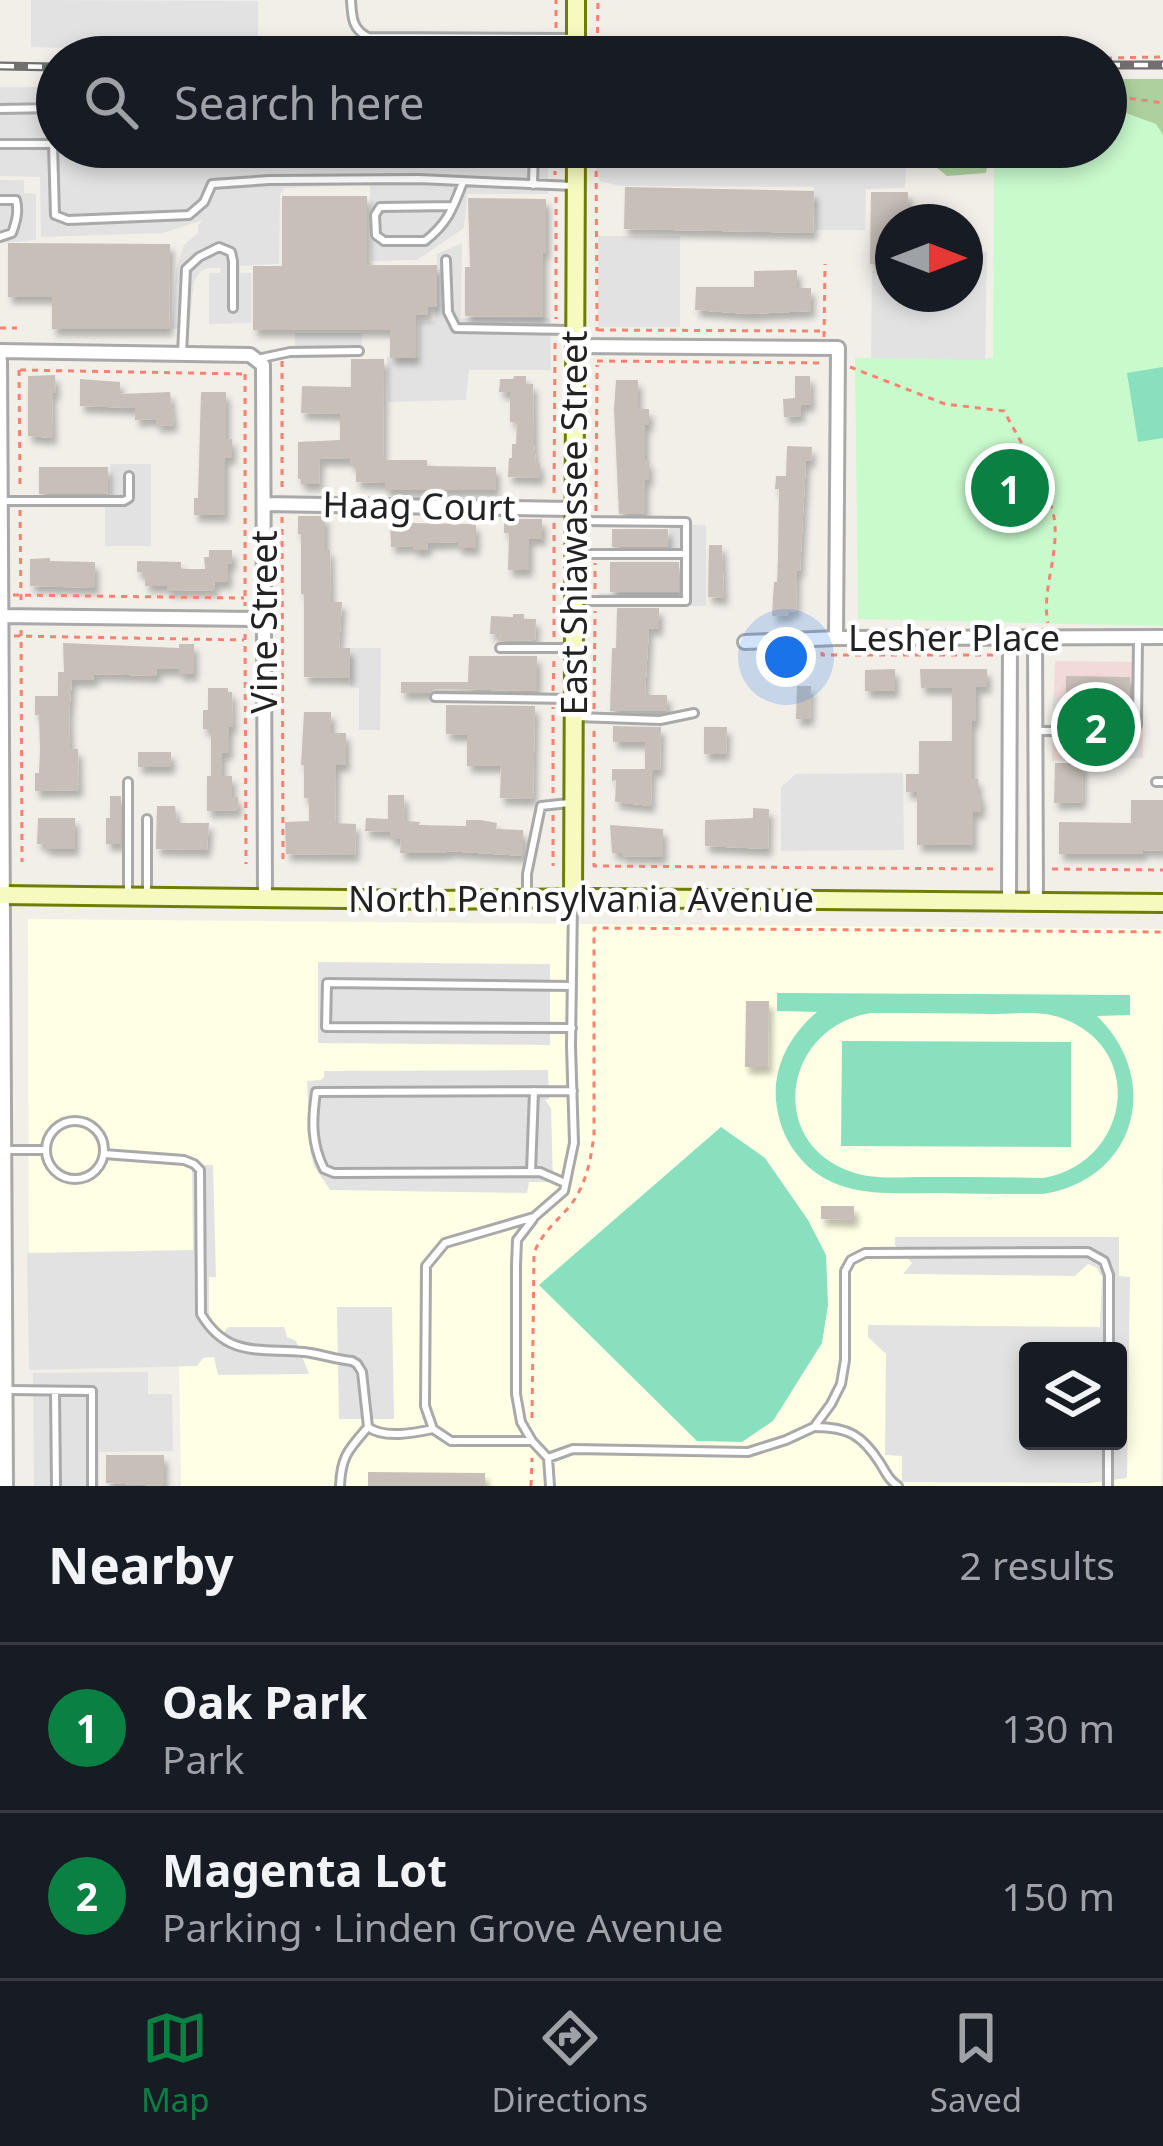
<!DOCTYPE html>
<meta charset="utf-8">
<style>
:root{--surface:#171b24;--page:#20242c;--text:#f1f3f6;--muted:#9ea1a6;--line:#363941;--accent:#0b8043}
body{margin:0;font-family:"Noto Sans",sans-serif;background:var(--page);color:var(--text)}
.controls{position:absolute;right:36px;bottom:36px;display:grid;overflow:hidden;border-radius:12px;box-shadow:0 6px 18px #0003}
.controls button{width:108px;height:108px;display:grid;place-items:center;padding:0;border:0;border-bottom:3px solid var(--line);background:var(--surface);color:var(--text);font:60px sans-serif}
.compass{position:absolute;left:875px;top:204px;width:108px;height:108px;border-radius:50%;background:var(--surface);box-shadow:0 6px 18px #0003;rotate:90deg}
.you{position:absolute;left:786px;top:657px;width:42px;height:42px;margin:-30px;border:9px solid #fff;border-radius:50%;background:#1a73e8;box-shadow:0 0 0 18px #1a73e833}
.badge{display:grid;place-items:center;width:78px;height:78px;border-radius:50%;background:var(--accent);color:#fff;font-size:39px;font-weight:700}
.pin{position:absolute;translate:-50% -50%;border:6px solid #fff;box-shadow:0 3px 12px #0006}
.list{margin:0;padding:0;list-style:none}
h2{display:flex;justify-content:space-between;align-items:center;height:156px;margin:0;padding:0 48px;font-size:51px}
h2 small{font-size:39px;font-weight:400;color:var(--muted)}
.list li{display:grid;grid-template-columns:78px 1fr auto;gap:36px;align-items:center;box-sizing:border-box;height:168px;padding:0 48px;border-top:3px solid var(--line)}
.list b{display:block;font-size:45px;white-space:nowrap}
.list p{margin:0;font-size:39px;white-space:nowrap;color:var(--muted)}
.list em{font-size:39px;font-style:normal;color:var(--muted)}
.icon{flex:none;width:66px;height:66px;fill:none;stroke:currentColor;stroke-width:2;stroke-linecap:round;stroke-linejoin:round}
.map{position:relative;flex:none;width:1163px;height:1486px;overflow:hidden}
.search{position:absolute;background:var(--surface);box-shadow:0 6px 18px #0003;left:36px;right:36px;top:36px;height:132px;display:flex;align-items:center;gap:30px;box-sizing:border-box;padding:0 42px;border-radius:66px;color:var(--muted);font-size:45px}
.sheet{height:492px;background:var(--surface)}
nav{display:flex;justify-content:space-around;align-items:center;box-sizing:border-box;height:168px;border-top:3px solid var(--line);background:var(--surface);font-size:33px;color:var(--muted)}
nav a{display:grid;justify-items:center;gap:6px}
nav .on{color:var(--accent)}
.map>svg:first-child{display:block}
.commercial{fill:#f2dad9}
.education{fill:#ffffe5;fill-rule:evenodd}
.forest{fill:#add19e}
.park{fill:#c8facc}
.pitch{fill:#88e0be;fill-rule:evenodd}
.parking{fill:#e2e2e2;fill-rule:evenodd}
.building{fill:#c7bfb8;filter:url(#shadow)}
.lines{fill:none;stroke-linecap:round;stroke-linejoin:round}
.lane-casing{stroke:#a9a9a9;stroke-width:12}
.street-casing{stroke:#a9a9a9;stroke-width:18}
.secondary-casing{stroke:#707d05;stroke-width:22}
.path{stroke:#fa8072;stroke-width:3;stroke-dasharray:6 6;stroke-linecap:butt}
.lane{stroke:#fff;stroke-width:6}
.street{stroke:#fff;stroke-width:12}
.secondary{stroke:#f7fabf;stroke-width:16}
.rail-casing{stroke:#707070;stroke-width:9}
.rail{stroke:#fff;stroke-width:4.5;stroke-dasharray:14;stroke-linecap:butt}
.labels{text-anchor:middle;stroke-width:9;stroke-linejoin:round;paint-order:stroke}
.street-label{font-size:36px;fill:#222;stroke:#fff}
</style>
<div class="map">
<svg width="1163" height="1486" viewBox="0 0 1163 1486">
<defs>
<filter id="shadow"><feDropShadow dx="4" dy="7" stdDeviation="3" flood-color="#0004"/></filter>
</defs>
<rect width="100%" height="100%" fill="#f2efe9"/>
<!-- commercial -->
<path class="commercial" d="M1055 661 1143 662V758L1052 761Z"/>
<!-- education -->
<path class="education" d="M28 919 1163 929 1161 1486H181L179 1356 29 1351ZM1028 1351H1118V1441H1028Z"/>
<!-- forest -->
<path class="forest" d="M1106 79H1163V139L1106 122Z
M921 147H1020L990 153 986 173 947 176 927 160Z"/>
<!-- park -->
<path class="park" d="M1112 108 1156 124 1163 135V626L858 619 855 358H993L994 152 1008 147H1106V110Z"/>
<!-- pitch -->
<path class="pitch" d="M1163 367V438L1138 442 1127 373Z
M777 993 1130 995V1015L1097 1016C1163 1080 1136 1180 1043 1194 1009 1194 975 1194 940 1193 888 1193 831 1200 796 1153 784 1138 778 1119 776 1101 773 1065 791 1034 817 1012L777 1011ZM871 1013C911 1013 951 1013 991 1014 1015 1014 1042 1010 1064 1019 1148 1051 1128 1164 1043 1178 1003 1177 962 1177 922 1177 899 1177 871 1180 849 1171 765 1140 785 1026 871 1013Z
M842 1041 1071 1042V1147L841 1146Z
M721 1127 765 1158 808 1220 826 1255 828 1305 822 1343 773 1421 742 1442 697 1441 539 1285Z"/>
<!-- parking -->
<path class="parking" d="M31 0 258 1V52L31 47Z
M0 87H57V147H548V194H467L464 228 417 260 371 261 370 184 284 188 280 195 279 264 240 266V273H251V323L209 324V273H220L221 268H208L201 271 194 281 189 329H172L176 269 184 245 198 233V225L203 220 163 233 41 237 40 177 0 176Z
M597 147H907L905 188 866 189 865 230H816L814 187 620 186 600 181 596 173Z
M0 180H24V193L36 194V240L0 243Z
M598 236H680V327H598Z
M462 243 461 318H550L551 370H469L466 400 388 402 387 357H419V322L435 321 437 254Z
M965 252H987L985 360 871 358 872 271H893V294H965Z
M295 333H362V357L295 358Z
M110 464H151V546H105V498L111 497Z
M669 525H706V606H599V593H684V559H669Z
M350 648H381L380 730H359V688L350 687Z
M1053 694 1065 705H1084L1085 716 1139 717 1141 758 1060 760V738L1053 737Z
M903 773 904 850 781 851V787L796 774Z
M318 962 550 964V1045L318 1043Z
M548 1070 549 1099 545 1100 551 1108 553 1182H529L527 1193 330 1190 314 1166 310 1150 307 1081 320 1080 324 1077V1071Z
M192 1165H213L216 1277H209V1335L219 1338 228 1327H284L287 1337 296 1341 309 1374 218 1375 214 1357 203 1358 197 1366 29 1370 27 1253 193 1250Z
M895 1237H1119V1276L1130 1277 1127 1478 1091 1483 902 1482V1456L885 1455 886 1354 868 1337V1325L1100 1327 1102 1277 1097 1268 1088 1264 1075 1276 903 1274 912 1263 895 1245ZM1028 1351H1118V1441H1028Z
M337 1307H392L394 1419H339Z
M148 1372V1394H172L173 1451 99 1452V1486H34L33 1373Z"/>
<!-- building -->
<path class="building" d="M625 187 814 191 813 233 624 229Z
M871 192H908L907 222H893V264H870Z
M282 196H367V265H437V307H428V315H416V358H390V330H253V266H282Z
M468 198 546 199V253H543V317L465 316V267H470Z
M8 243 170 244 169 329H52V297H8Z
M797 270V288H811V311L748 314 695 310 696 287H754V271Z
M351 359H384L383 460H427V466L496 467V490H385V483L356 482V465H350L351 459H320L319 484H301V479H298V442L340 440V414L301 413 302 386 351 387Z
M55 375 56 393H52L53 438 28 436V376Z
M514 376H526V384H533L534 445 536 463H540V478L508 477 509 458H512V444H516L517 422H510V392H499L500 379H513Z
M795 376H810L811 405H801V416L784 417 783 399 795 398Z
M80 379 120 382V394L170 392 174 425 156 426V419L135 420V408L80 406Z
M616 380H638V409H649V425H645V461H649V480H645V514H619L614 409Z
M201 392H226V439H232V458H225V515H194V498H198Z
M787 446 812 447 811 461H806L800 571H797L796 611 789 612V615L772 616 774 582H777L778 558 779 489H775L776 476H786Z
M39 467H108V494H39Z
M298 516H325V550H330L331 602H342L339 648H350V678L304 677V594H301V534H298Z
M390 518H407V523L476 524V548H458V542L428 543 427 550H413V546L391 547Z
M504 519H542V539H529V570H508L509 533H504Z
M612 529H668V547H612Z
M709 545H722L724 598 708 597Z
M209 550H232V564H228V582H214L215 590 167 591V586H145V572H137V561L181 562V569H205L204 557H209Z
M50 558V561L95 562V588L30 586V559Z
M610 562H679V592H610Z
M617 608H659V629L649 628 645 695H667V711H610L612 648H616Z
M513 614H524V619H536L535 640 499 641 500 634H490L491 616 513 617Z
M63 643 179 648V644H194V674H179V669H157V676L101 674 94 675V680H72L69 714 70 749H78L79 790 35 791V773H39L40 749 39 715H35V696H58V672H64Z
M469 656H537V691L435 689 429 693H401V682H468Z
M895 669V691H865V670Z
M920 669H987V687H976V721H972V779H978V794H981V812H973V845H917V792H906V774H919V741H952V688H921Z
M1066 676 1130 677V716H1116V712H1088V703H1066Z
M797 686H811L810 719H796Z
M208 688H228V692H232L233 727H229V753H222V776H232V797H238V810L207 811V776H211V729H203V710H208Z
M446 705 535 706 533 799 500 798 501 766H467V735L446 734Z
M304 712H331V733H346V765H336L335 823 356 824 355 855 286 854 285 822 309 821V798H304V765H301Z
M613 726 661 727 660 770H652L651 806 615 802 616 780 612 781V769H645V742H613Z
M704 727H727L726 754H704Z
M138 752H171V767H138Z
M1055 763H1083L1082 802 1054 803Z
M388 795H404L405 821 420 822 419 825 466 826V820H481L497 823 496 829 523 830V856L447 851V853H400L401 839H390V832L365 831 366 818 388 819Z
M110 796H121V844H106V818H110Z
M1131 800H1163V851L1143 850V854H1059V822L1131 823Z
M157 806H175L177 823H209L207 850 156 849Z
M753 808 769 809 768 849 705 846V820L753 818Z
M38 818H75V849H45V844H37Z
M610 825 663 829V857L622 856V853H612Z
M746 1001H769L768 1067H745Z
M821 1206H854V1220L821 1219Z
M106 1455H164V1486L106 1483Z
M368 1472 485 1473V1486H368Z"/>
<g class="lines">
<!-- lane casing -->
<g class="lane-casing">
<path id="lane" d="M351 0C352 17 352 29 368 37L573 38
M0 109 57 108
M0 144H53L55 215 68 220 189 215 204 202 212 184 269 180 419 179 573 186
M533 185 534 147
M0 200H16C19 212 16 222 12 233L0 237
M453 206 380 207 375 215 376 235 384 241H425C448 223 453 208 463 182
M446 260 448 312 456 328 572 330
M182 354 186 269 199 257 219 247 231 252 233 261V308
M257 359 290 352 359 351
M4 501H124L129 498V476
M575 554H686
M577 601H686V522L580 521
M500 648H570
M435 697 570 699
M577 717 660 720 694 713
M1035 731H1133L1137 725 1138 640
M128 782V891
M1156 782H1163
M147 891V819
M527 894V874L541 806 569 803
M572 1028 326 1027 327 983 572 986
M46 1150a29 29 0 1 1 58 0a29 29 0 1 1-58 0Z
M5 1150H46
M104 1154 184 1160 194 1164 200 1170 201 1314C227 1358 260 1348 304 1352 320 1354 335 1359 352 1361L357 1364 362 1372 368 1427C384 1439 414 1433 433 1429
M531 1172 534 1091
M565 1183 540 1172 334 1173 324 1169C311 1143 312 1120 316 1092L573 1091
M9 1390 92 1391V1486
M55 1391 56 1486
M815 1427C848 1427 862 1435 880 1463 886 1473 889 1480 898 1486
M532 1441 521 1422 516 1394V1265L517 1240 533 1219
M548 1458 573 1449 748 1452 786 1440 814 1427 831 1404 841 1384 845 1360V1271L851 1260 865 1253 1088 1252 1104 1261 1109 1275V1351
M340 1486C341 1456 349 1449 368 1427
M550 1486 548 1458 532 1441H451L433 1429 425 1406 426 1266 445 1243 534 1217 564 1191 574 1143 571 1046 573 902
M1108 1486V1441"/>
</g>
<!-- street casing -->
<g class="street-casing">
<path id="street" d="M575 346 838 348 836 638
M0 351 250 355 263 365 265 896
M0 360 6 1486
M264 504 574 509
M0 616 264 619
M1035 637 1036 901
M745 642 836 638 1163 637
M1009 901 1010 638"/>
</g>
<!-- secondary casing -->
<g class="secondary-casing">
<path id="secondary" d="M576 0V57
M0 895 437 900 594 898 1163 903
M573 899 576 147"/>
</g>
<!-- path -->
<path class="path" d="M556 28V0
M597 57 598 0
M1106 58 1163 57
M1106 95 1163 103
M555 147V175
M596 147 597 331
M556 197V319
M0 328H17
M598 330 823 331
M824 337 825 264
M282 361V490
M597 361 823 363
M850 367 945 404 1004 411C1019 439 1048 487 1054 517 1060 553 1041 591 1048 623
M19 370 20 488
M20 370 244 374
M245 374V606
M554 493 555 341
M20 510 21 602
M596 511 597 365
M282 517 283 865
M595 589V563
M13 595 244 598
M21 630 22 862
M245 634 246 864
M14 636 244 640
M554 637V521
M822 652V655H996
M553 691 554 659
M594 709 595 611
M594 731V866L994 869
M553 793V707
M553 815V866
M1052 869 1163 870
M532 1418 534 1253C542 1233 555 1223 569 1207 586 1186 591 1160 594 1134V928L1163 932
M531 1486 532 1458"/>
<!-- lane -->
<use href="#lane" class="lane"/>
<!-- street -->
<use href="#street" class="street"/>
<!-- secondary -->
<use href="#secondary" class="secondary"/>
<!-- rail casing -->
<g class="rail-casing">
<path id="rail" d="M1106 65H1163
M0 66 57 67"/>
</g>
<!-- rail -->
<use href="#rail" class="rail"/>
</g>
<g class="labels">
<!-- street labels -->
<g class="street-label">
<text transform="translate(419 506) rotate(1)" y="13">Haag Court</text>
<text transform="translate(574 523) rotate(-90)" y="13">East Shiawassee Street</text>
<text transform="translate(264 622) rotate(-90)" y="13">Vine Street</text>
<text x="954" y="651">Lesher Place</text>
<text x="581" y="912">North Pennsylvania Avenue</text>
</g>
</g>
</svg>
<div class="controls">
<button><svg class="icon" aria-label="layers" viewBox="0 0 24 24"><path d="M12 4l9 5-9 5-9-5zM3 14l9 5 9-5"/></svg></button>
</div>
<svg class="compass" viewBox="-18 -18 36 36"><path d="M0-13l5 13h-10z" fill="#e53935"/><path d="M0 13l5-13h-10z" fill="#9ea1a6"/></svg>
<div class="you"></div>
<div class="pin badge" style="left:1010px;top:488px">1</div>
<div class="pin badge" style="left:1096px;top:727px">2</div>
<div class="search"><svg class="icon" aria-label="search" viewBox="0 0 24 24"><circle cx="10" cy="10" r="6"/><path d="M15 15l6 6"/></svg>Search here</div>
</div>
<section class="sheet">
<h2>Nearby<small>2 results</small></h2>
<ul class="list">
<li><span class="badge">1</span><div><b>Oak Park</b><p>Park</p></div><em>130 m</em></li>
<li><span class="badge">2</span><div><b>Magenta Lot</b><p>Parking · Linden Grove Avenue</p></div><em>150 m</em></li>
</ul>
</section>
<nav>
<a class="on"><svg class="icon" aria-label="map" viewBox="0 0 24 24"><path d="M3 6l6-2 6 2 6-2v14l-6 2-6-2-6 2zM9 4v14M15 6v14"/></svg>Map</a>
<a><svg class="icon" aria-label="directions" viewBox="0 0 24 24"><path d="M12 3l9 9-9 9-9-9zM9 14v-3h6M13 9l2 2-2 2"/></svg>Directions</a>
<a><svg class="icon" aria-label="saved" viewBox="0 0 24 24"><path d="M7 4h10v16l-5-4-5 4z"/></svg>Saved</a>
</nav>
